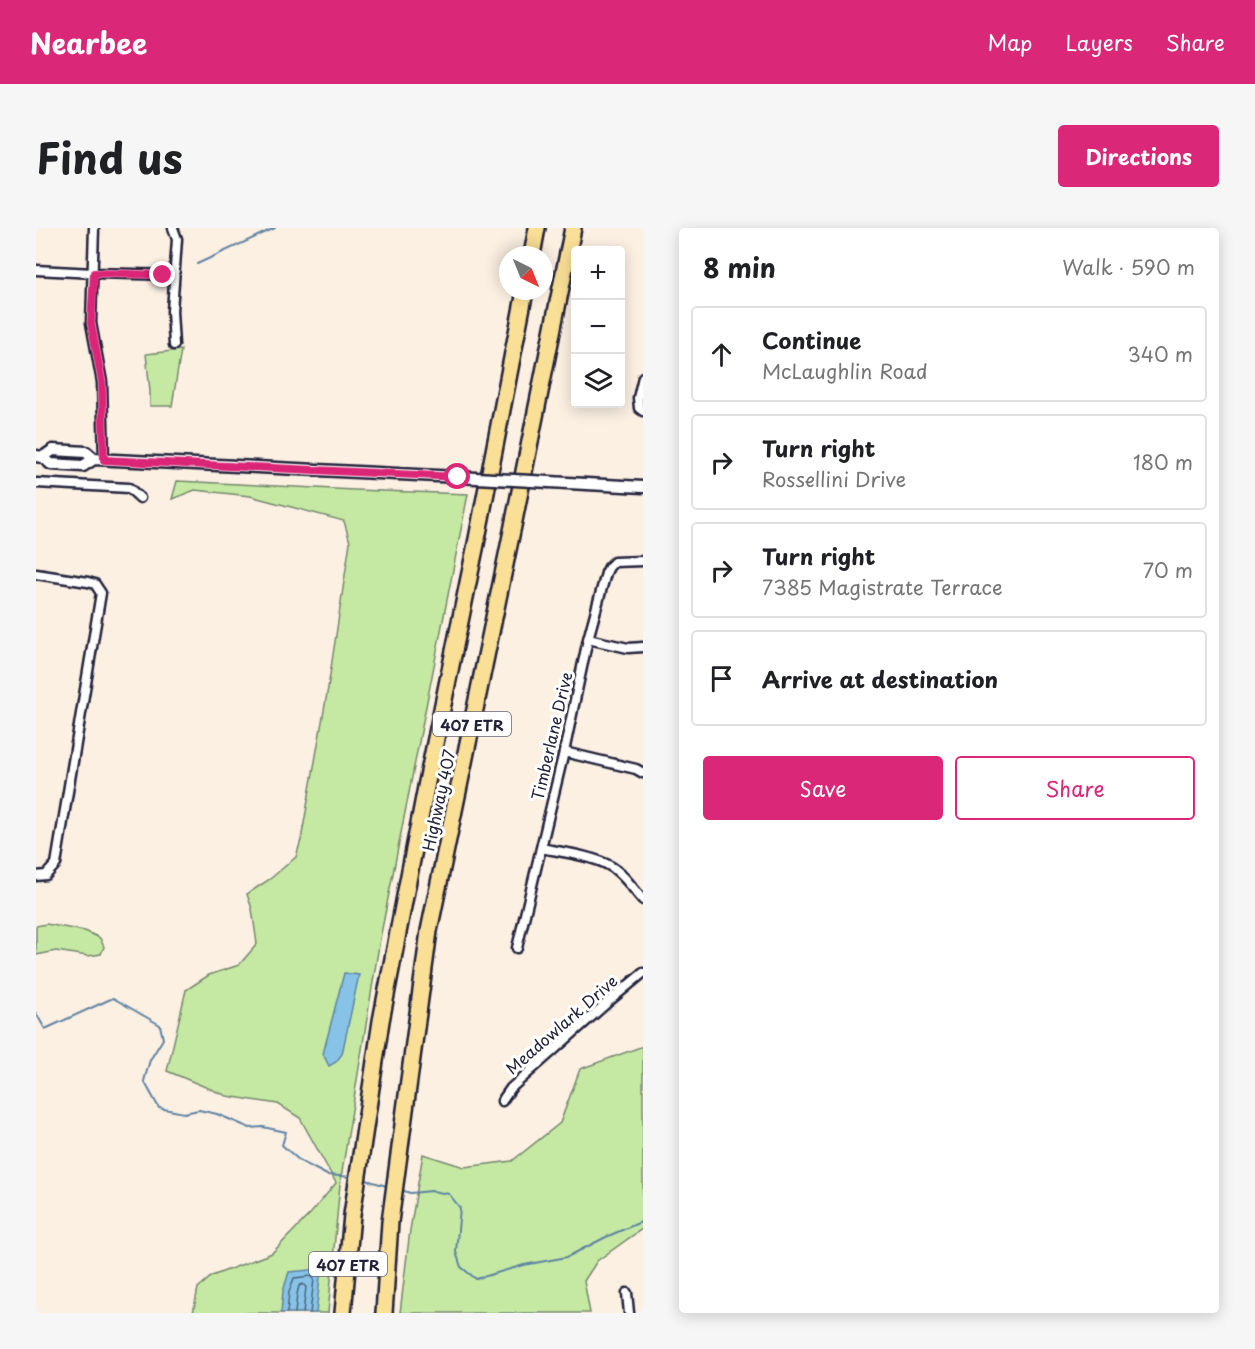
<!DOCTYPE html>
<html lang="en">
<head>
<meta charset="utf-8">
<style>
  :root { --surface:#fff; --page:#f6f6f6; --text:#202124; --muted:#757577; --line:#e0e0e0; --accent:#db2777 }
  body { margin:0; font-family:"Playpen Sans",sans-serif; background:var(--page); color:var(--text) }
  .controls { position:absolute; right:18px; top:18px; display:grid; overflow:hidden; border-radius:6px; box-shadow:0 3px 15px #0003 }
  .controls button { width:54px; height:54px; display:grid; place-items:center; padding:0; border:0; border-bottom:2px solid var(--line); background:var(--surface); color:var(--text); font:30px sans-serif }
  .compass { position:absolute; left:463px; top:18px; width:54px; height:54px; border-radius:50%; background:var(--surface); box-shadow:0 3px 15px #0003; rotate:137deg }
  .stop { position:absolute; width:18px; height:18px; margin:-14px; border:4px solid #db2777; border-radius:50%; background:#fff }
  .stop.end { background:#db2777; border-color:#fff; box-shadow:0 2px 6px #0008 }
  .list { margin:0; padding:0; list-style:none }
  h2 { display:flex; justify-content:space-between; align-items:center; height:78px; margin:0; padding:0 24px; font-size:26px }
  h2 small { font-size:20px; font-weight:400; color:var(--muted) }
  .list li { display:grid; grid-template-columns:39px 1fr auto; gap:18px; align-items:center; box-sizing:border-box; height:96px; margin:0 12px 12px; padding:0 12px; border:2px solid var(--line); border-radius:6px }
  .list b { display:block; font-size:22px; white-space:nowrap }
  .list p { margin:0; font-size:20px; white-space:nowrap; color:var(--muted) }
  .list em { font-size:20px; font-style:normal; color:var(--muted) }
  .actions { display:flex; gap:12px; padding:18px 24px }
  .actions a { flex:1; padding:14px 0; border:2px solid var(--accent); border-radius:6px; text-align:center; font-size:21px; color:var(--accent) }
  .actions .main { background:var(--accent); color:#fff }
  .icon { flex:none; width:33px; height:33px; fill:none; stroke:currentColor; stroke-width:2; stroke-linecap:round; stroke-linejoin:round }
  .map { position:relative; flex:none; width:607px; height:1085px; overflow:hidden; border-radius:6px }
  header { display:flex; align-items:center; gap:36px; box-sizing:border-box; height:84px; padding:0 30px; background:var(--accent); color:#fff }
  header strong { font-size:28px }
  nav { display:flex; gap:33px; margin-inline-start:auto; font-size:21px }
  .intro { display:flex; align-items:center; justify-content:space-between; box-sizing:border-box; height:144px; padding:0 36px }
  h1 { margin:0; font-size:42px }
  .button { padding:15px 27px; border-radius:6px; background:var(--accent); color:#fff; font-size:21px; font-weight:700 }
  main { display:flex; gap:36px; padding:0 36px }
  aside { flex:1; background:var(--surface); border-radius:6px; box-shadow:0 3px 15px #0003 }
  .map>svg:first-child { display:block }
  .green { fill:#c5e9a2; stroke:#74866e; stroke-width:1.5 }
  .water { fill:#87c3e7; stroke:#5f83a2; stroke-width:1.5 }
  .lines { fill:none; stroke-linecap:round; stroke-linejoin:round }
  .shore { stroke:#4a6280; stroke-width:1.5 }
  .stream { stroke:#5f83a2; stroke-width:2 }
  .minor-casing { stroke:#22223b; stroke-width:13 }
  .tertiary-casing { stroke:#22223b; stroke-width:15 }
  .motorway-casing { stroke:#22223b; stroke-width:20 }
  .minor { stroke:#fff; stroke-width:8 }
  .tertiary { stroke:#fff; stroke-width:10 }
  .motorway { stroke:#fadf96; stroke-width:15 }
  .tertiary-bridge-casing { stroke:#22223b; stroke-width:15; stroke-linecap:butt }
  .tertiary-bridge { stroke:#fff; stroke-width:10 }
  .route { stroke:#db2777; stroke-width:8 }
  .labels { text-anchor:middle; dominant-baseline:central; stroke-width:6; stroke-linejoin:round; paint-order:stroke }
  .shield { fill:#fff; stroke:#646476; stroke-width:1.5 }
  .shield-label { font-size:15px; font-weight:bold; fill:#22223b }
  .street-label { font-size:16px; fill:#22223b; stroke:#fff }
</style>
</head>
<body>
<header>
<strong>Nearbee</strong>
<nav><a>Map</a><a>Layers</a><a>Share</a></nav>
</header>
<div class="intro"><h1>Find us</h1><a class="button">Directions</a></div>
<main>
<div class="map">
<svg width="607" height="1085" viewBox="0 0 607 1085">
  <rect width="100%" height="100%" fill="#fcf0e3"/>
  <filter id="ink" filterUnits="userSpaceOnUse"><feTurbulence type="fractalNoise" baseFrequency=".0167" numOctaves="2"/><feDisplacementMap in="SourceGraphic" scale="12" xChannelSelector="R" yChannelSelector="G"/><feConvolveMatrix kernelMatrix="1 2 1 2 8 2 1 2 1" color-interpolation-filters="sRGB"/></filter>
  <g filter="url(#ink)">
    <!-- green -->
    <path class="green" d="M145 122 136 178H114V163L110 126Z
      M141 253 318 262 432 266 344 711 304 956 292 1085H157L162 1060 176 1048 236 1025 275 985 300 955 264 890 242 876 191 868 131 843 150 762 173 747 203 737 221 716 216 681 211 666 234 651 260 629 265 612 292 460 314 314 308 293 214 268 159 262 136 271Z
      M10 696 49 703 64 710 68 719 65 726 52 728 20 723 0 727V698Z
      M607 818V1000L561 1033 548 1053 554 1085H364L374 1002 387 926 428 939 476 933 524 895 544 841Z"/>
    <!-- water -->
    <path class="water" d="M308 745 323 747 306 826 300 834 293 838 287 826Z
      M285 1041 280 1085H245L247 1063 253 1044Z"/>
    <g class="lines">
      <!-- shore -->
      <path class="shore" d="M251 1085 253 1064 258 1050 275 1048 278 1051 274 1085
        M259 1085 261 1066 263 1058 267 1056 270 1059 267 1085"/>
      <!-- stream -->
      <path class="stream" d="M161 36 239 0
        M0 785 9 801 77 770 124 797 127 811 114 832 108 853 123 880 148 885 163 882 181 886 214 900 227 899 250 904 246 917 264 933 291 947 316 949
        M327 951 354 959
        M365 962 374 965 396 963 413 966 424 980 420 1024 425 1039 440 1051 488 1037 531 1029 570 1009 607 993"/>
      <defs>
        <path id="minor" d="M58 0 55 95 66 154 68 232
          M137 0 141 11 136 83 138 117
          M0 42 58 45 138 47
          M607 149 602 170 603 180 607 183
          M0 255 93 260 104 270
          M0 346 52 354 59 356 65 365 20 636 10 647 0 648
          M552 411 592 420 607 419
          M528 524 600 541 607 545
          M505 620C525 624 557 628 574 638 587 645 597 661 607 672
          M481 720 528 524 552 411 570 345 573 339 578 334 607 333
          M466 873 475 860 572 774 607 745
          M591 1065 593 1085"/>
        <path id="tertiary" d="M0 228 7 229 17 222 50 224 58 231
          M7 229 15 236 47 238 58 231 422 249
          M513 254 607 259"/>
        <path id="motorway" d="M496 27 501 0
          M307 1085 316 987 345 793 391 554 440 316 489 63
          M348 1085 354 994 393 703 477 298 537 0"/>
      </defs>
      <!-- minor casing -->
      <use href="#minor" class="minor-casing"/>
      <!-- tertiary casing -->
      <use href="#tertiary" class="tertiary-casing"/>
      <!-- motorway casing -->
      <use href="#motorway" class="motorway-casing"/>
      <!-- minor -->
      <use href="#minor" class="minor"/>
      <!-- tertiary -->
      <use href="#tertiary" class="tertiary"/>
      <!-- motorway -->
      <use href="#motorway" class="motorway"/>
      <defs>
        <path id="tertiary-bridge" d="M422 249 513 254"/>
      </defs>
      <!-- tertiary-bridge casing -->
      <use href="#tertiary-bridge" class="tertiary-bridge-casing"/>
      <!-- tertiary-bridge -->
      <use href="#tertiary-bridge" class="tertiary-bridge"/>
    </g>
  </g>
  <g class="lines" filter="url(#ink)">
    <!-- route -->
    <path class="route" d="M127 47 58 45 55 95 66 154 68 232 422 249"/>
  </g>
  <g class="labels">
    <!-- shield labels -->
    <g class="shield">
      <rect x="397" y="484" width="78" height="24" rx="4.5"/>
      <rect x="273" y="1024" width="78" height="24" rx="4.5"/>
    </g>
    <g class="shield-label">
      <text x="436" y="496">407 ETR</text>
      <text x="312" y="1036">407 ETR</text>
    </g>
    <!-- street labels -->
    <g class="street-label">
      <text transform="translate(515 508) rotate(-77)">Timberlane Drive</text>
      <text transform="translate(402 572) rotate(-78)">Highway 407</text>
      <text transform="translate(525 796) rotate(-41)">Meadowlark Drive</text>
    </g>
  </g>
</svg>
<div class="controls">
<button>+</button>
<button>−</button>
<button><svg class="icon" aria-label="layers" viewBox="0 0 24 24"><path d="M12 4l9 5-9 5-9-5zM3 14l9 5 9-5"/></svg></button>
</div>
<svg class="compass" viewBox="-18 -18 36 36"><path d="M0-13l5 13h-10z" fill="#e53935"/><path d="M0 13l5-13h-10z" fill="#757577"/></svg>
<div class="stop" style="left:422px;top:249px"></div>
<div class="stop end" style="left:127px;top:47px"></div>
</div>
<aside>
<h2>8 min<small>Walk · 590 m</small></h2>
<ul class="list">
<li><svg class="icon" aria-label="ahead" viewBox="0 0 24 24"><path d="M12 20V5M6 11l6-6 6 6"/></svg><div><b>Continue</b><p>McLaughlin Road</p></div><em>340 m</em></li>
<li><svg class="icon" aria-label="right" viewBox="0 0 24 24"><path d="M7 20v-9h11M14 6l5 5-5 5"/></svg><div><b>Turn right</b><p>Rossellini Drive</p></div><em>180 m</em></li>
<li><svg class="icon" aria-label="right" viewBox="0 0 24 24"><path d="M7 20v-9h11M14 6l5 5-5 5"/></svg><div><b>Turn right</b><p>7385 Magistrate Terrace</p></div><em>70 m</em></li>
<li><svg class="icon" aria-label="arrive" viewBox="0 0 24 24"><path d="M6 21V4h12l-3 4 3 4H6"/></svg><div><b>Arrive at destination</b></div></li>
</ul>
<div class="actions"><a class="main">Save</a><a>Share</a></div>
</aside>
</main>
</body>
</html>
